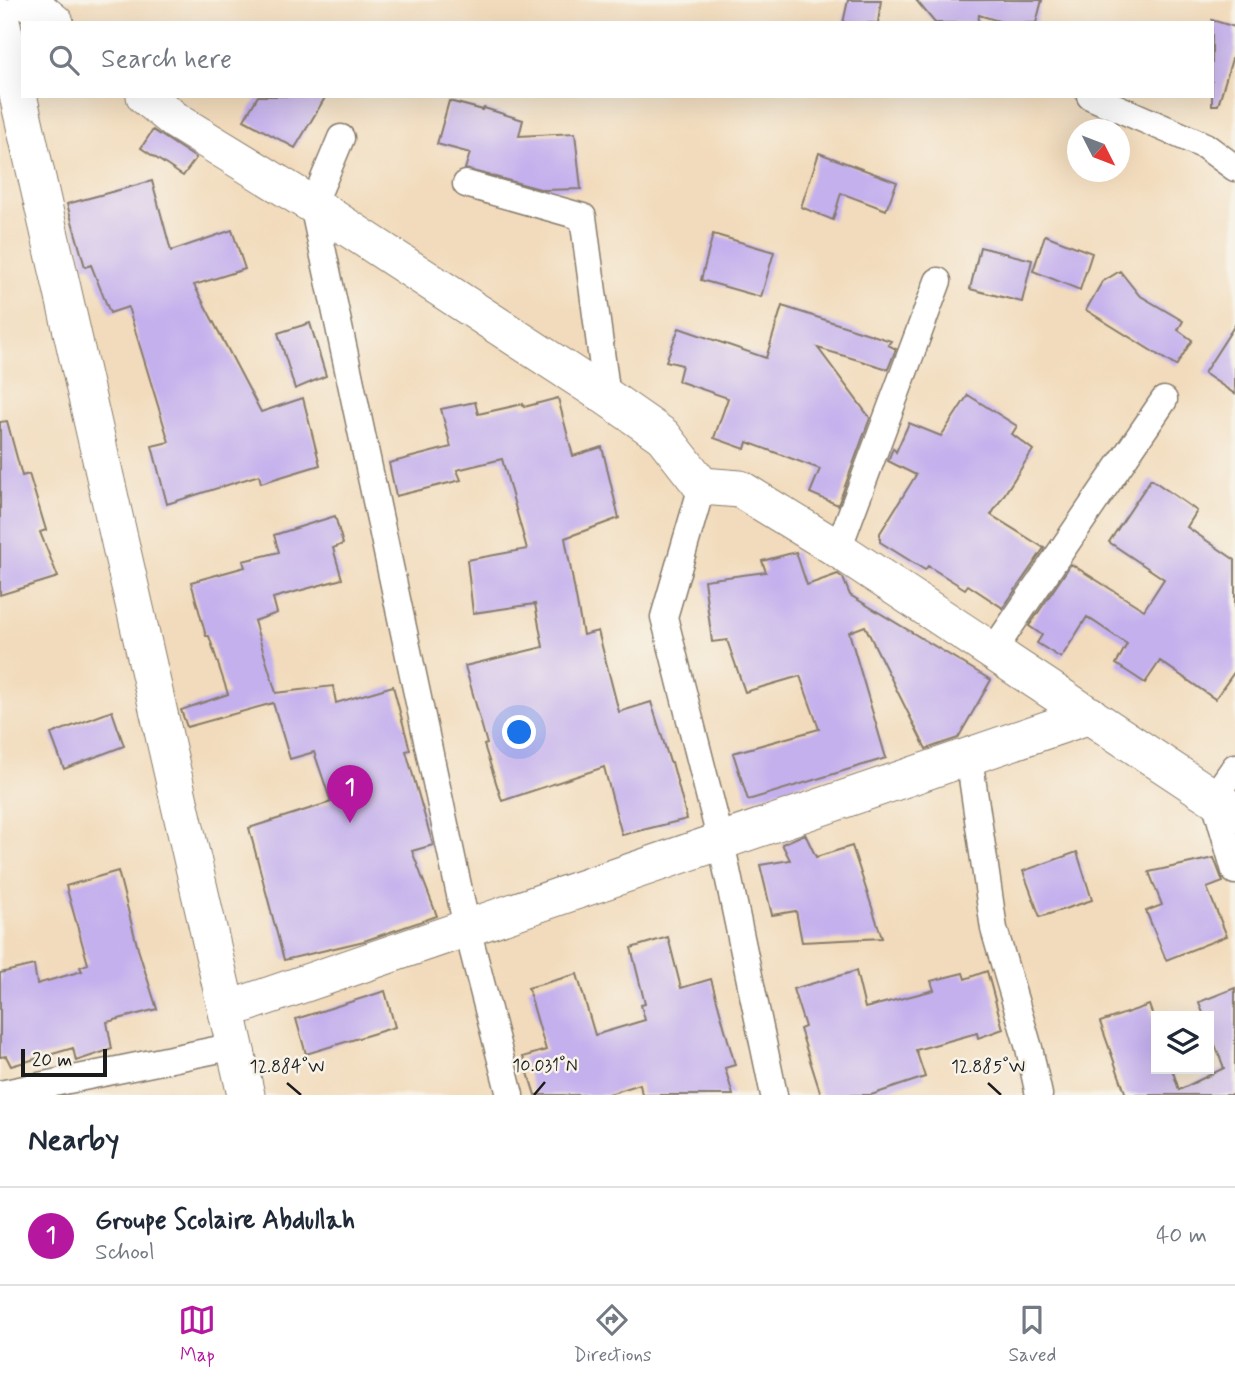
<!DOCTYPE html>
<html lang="en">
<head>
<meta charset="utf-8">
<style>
  :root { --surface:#fff; --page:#f2f2f3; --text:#1f2937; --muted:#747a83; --line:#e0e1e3; --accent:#b5179e }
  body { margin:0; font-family:Mynerve,sans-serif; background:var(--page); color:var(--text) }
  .controls { position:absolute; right:21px; bottom:21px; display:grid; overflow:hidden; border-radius:0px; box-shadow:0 7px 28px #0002 }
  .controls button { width:63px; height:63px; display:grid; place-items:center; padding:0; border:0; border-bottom:2px solid var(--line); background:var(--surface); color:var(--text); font:35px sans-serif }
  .compass { position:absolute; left:1067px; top:119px; width:63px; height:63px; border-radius:50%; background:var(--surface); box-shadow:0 7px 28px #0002; rotate:132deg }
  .scale { position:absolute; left:21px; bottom:18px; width:86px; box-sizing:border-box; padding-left:7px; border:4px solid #1c1c1c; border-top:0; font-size:19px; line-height:24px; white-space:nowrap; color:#1c1c1c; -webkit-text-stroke:5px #f7f3e8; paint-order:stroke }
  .you { position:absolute; left:520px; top:733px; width:24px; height:24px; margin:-18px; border:5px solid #fff; border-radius:50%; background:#1a73e8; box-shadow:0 0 0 10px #1a73e833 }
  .badge { display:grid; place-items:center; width:46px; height:46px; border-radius:50%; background:var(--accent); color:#fff; font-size:23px; font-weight:700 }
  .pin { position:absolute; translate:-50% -58px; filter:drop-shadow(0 2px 4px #0008) }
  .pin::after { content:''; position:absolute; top:37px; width:24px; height:21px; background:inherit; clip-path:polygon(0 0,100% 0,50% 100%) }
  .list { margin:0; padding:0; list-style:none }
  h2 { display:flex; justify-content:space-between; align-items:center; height:91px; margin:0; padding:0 28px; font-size:30px }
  h2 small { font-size:23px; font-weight:400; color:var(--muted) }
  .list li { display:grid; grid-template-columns:46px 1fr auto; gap:21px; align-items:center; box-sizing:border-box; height:98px; padding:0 28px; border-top:2px solid var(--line) }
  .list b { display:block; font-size:26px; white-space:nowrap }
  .list p { margin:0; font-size:23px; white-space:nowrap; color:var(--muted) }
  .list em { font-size:23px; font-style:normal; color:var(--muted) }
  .icon { flex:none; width:38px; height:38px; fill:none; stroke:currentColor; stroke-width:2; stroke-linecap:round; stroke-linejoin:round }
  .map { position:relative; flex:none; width:1235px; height:1095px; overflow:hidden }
  .search { position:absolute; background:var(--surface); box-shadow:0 7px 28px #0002; left:21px; right:21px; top:21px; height:77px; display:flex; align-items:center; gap:18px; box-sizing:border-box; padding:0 24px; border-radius:0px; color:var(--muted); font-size:26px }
  .sheet { height:189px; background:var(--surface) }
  nav { display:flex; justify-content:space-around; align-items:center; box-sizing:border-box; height:98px; border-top:2px solid var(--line); background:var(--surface); font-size:19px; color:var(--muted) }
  nav a { display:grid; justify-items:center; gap:4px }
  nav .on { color:var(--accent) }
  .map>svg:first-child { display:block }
  .building { fill:#c4b0ed }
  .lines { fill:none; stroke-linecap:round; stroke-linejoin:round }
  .street-casing { stroke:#877c6c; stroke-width:29 }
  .secondary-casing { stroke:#877c6c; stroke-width:39 }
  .street { stroke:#fff; stroke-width:26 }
  .secondary { stroke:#fff; stroke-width:37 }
  .ticks { fill:none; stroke:#1c1c1c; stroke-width:2.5 }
  .ticks-label { font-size:18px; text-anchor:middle; fill:#1c1c1c; stroke:#f7f3e8; stroke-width:5; stroke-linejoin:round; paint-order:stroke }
</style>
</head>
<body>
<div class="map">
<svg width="1235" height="1095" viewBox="0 0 1235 1095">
  <rect width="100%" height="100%" fill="#f7f3e8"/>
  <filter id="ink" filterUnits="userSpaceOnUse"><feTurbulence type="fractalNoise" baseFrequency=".0143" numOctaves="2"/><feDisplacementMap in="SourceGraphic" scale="14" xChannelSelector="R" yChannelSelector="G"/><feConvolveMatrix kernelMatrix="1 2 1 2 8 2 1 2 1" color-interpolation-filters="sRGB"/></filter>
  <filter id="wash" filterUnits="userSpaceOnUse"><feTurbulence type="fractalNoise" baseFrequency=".00686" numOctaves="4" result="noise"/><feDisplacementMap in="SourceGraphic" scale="28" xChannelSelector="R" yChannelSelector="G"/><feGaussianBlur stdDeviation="1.57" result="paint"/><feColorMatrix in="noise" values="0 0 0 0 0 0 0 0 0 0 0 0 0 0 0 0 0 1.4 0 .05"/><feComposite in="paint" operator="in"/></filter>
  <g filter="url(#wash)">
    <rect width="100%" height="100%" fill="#f2dbbc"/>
    <g id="blocks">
      <!-- building -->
      <path class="building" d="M848 0H881L878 23H843Z
        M916 0H1042L1036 23H1005L979 15 978 23H935Z
        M1212 20 1235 27V49L1218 105H1212Z
        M258 96H326L295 148 244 120Z
        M449 101 483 110 484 108 523 120 519 136 575 133 581 189 544 190 465 169 470 153 437 144Z
        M153 130 196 158 183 176 141 148Z
        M819 153 897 182 886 210 841 193 833 220 801 207Z
        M152 181 171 251 232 230 245 269 194 285 261 412 303 398 320 465 261 483 259 475 167 504 152 446 169 442 128 307 110 313 91 265 85 267 67 204Z
        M713 234 774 252 761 297 701 280Z
        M1045 235 1092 253 1080 290 1033 271Z
        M980 247 1032 260 1022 302 970 289Z
        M1120 271 1139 295 1183 321 1178 330 1192 340 1176 366 1086 310 1102 282Z
        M782 306 891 341 888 345 896 349 888 369 818 348 870 418 838 505 810 493 820 469 747 442 745 449 714 438 728 398 678 381 682 365 666 361 679 328 766 358Z
        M310 323 326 376 295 389 278 333Z
        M1235 325V394L1204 373Z
        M968 395 1017 426 1012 434 1033 450 991 515 1044 548 1003 608 968 585 965 589 928 566 925 570 880 542V533L916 475 888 461 893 448 896 452 909 423 941 436Z
        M558 398 573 456 602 447 619 518 565 538 583 635 598 631 619 712 651 702 670 762H672L687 819 622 835 604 767 502 801 484 745 487 744 465 666 543 647 535 604 473 613 467 560 527 549 502 459 457 470 461 480 396 496 389 463 451 447 441 409 475 402 478 414 523 404 524 407Z
        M7 421 22 476 29 474 46 530 40 532 58 577 0 595V422Z
        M1151 479 1197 511 1187 527 1235 560V671L1215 699 1160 661 1145 683 1116 664 1127 644 1087 617 1061 658 1037 643 1042 635 1029 626 1071 564 1144 610 1164 579 1109 542Z
        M335 516 343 544 333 548 342 579 273 598 277 613 254 621 276 693 333 686 336 703 393 686 410 750 406 751 433 845 412 851 437 916 364 941 284 960 249 828 331 802 314 752 290 759 273 703 187 727 181 710 228 694 209 636H206L191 582 245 567 243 561 279 552 274 535Z
        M796 552 807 585 838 574 843 578 850 595 991 680 958 738 926 749 865 626 849 632 886 758 748 800 733 753 819 729 800 676 745 692 727 640 712 642 704 580 766 572 762 561Z
        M112 711 124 746 64 769 51 734Z
        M805 834 816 857 852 846 882 938 802 942 796 911 772 915 760 865 790 860 782 844Z
        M1077 852 1092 900 1040 917 1023 871Z
        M1214 858 1223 882 1207 888 1227 936 1166 960 1146 911 1162 905 1149 872Z
        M118 871 138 949 157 1009 107 1022 112 1049 76 1061 73 1048 11 1066 6 1056 0 1057V973L34 965 37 984 82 971 80 967 88 964 66 886Z
        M668 937 681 988 711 979 735 1065 725 1068 733 1095H642L640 1084 606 1095H535L523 1057 546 1050 528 988 577 974 595 1035 645 1020 641 1005 645 1004 631 948Z
        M856 971 865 1008 934 990 931 981 963 973 965 979 987 971 1003 1029 978 1038 977 1033 916 1050 925 1077 871 1095H821L800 1029 805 1027 793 989Z
        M1235 988V1095H1126L1100 1022 1149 1005 1156 1025V1069H1172L1179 1090 1224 1068 1209 1029V1016H1204L1199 1002Z
        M385 991 395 1027 306 1054 296 1019Z"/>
    </g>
  </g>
  <g filter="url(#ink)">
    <use href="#blocks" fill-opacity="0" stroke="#877c6c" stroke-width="2"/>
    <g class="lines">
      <defs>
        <path id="street" d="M1090 96 1205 146 1235 168
          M341 138 313 205 467 928 510 1095
          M466 184 583 217 607 397
          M702 486 664 617 721 842 774 1095
          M838 549 938 281
          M993 651 1164 400
          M969 757 994 929 1029 1048 1039 1095
          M1235 767 1214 797 1235 871
          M0 1094 235 1046"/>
        <path id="secondary" d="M27 0 55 23
          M0 16 246 1095
          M145 96 176 121 313 205 607 397 663 436 702 486 740 489 838 549 1235 812
          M227 1010 1090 715"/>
      </defs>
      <!-- street casing -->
      <use href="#street" class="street-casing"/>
      <!-- secondary casing -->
      <use href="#secondary" class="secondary-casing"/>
      <!-- street -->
      <use href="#street" class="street"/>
      <!-- secondary -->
      <use href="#secondary" class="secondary"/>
    </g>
  </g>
  <!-- ticks -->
  <path class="ticks" d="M287 1083 301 1095M988 1083 1001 1095M534 1095 545 1082"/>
  <g class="ticks-label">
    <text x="545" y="1071">10.031°N</text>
    <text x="287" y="1072">12.884°W</text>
    <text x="988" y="1072">12.885°W</text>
  </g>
</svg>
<div class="controls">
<button><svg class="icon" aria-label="layers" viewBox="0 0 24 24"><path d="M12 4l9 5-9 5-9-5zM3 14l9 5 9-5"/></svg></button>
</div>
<svg class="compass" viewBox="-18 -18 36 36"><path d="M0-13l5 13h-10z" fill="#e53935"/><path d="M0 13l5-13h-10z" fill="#747a83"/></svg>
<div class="scale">20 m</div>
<div class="you"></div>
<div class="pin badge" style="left:350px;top:823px">1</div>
<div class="search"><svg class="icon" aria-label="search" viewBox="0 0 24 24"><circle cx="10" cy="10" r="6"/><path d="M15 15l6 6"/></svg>Search here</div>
</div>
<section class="sheet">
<h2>Nearby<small></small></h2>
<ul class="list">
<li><span class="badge">1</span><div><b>Groupe Scolaire Abdullah</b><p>School</p></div><em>40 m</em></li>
</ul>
</section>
<nav>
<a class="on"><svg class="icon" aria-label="map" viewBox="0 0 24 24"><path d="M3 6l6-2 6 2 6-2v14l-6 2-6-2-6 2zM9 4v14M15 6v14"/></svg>Map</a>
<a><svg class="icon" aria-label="directions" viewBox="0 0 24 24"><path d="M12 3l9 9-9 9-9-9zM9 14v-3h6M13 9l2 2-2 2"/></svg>Directions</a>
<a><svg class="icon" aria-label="saved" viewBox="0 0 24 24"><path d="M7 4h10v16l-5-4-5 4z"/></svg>Saved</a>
</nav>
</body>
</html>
